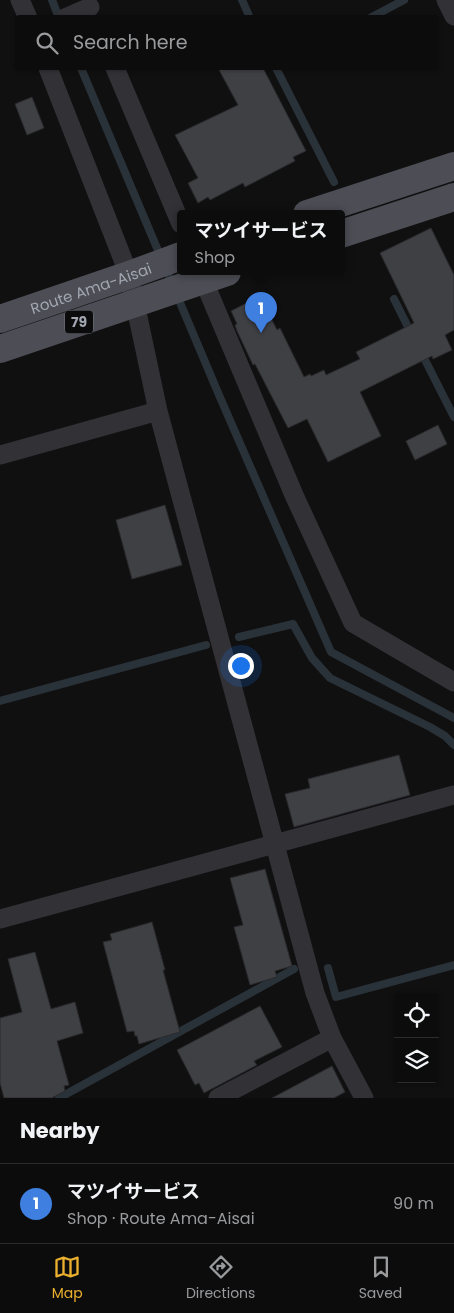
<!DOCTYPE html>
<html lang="en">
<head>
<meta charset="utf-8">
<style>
  :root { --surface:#0c0c0d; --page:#1a1a1b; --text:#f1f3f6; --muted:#9a9b9d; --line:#2c2c2e; --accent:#ebb02e }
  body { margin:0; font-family:Poppins,"Noto Sans JP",sans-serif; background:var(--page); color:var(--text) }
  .controls { position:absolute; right:15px; bottom:15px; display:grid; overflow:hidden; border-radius:5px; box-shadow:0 1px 4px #0004 }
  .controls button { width:45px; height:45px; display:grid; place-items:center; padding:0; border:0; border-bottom:1px solid var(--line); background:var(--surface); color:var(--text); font:25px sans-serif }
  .you { position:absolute; left:240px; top:665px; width:18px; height:18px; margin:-12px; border:4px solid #fff; border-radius:50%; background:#1a73e8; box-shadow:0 0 0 8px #1a73e833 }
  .badge { display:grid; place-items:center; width:32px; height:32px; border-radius:50%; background:var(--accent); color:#fff; font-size:16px; font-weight:700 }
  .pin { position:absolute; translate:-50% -41px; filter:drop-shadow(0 1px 2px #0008) }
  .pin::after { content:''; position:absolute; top:26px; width:18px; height:15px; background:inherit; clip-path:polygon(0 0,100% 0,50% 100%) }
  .popup { position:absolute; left:177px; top:210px; width:168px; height:65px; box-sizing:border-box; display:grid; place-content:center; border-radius:5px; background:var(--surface); filter:drop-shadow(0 1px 4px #0005); font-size:16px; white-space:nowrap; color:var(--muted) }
  .popup b { font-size:19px; color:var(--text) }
  .popup::after { content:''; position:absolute; left:50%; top:100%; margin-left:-10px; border:10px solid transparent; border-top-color:var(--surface) }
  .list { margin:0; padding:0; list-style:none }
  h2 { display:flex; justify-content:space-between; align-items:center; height:65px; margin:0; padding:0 20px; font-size:21px }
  h2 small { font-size:16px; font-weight:400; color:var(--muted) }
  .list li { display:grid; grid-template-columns:32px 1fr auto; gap:15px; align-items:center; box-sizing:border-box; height:80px; padding:0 20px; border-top:1px solid var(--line) }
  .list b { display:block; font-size:19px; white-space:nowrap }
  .list p { margin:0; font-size:16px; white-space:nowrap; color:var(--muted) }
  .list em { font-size:16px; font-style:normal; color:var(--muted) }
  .icon { flex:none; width:28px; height:28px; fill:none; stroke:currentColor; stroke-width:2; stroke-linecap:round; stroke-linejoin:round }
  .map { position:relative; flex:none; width:454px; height:1098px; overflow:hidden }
  .search { position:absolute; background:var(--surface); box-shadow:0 1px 4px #0004; left:15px; right:15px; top:15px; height:55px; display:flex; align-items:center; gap:12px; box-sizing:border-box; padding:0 18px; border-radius:5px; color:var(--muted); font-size:19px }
  .sheet { height:145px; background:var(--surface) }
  nav { display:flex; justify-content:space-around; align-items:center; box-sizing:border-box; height:70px; border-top:1px solid var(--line); background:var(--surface); font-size:14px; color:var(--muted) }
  nav a { display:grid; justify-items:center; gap:2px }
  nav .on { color:var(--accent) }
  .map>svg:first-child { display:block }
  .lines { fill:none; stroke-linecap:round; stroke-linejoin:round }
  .stream { stroke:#2a3239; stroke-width:8 }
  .building { fill:#3f4044; stroke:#2a2a2d }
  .street { stroke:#313136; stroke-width:19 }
  .primary { stroke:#4d4e55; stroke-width:28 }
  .labels { text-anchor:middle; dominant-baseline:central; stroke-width:5; stroke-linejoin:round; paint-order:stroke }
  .shield { fill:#0b0b0c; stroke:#747880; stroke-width:1 }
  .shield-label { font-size:14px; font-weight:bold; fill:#a1a6b1 }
  .street-label { font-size:15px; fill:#a1a6b1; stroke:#0b0b0c }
</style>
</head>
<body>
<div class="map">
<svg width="454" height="1098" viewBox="0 0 454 1098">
  <rect width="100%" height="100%" fill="#101011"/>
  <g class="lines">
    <!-- stream -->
    <path class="stream" d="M52 0 59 18
      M242 0 250 18
      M370 18 404 0
      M81 68 219 395 331 652 454 718
      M276 68 334 182
      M394 299 412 335
      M421 352 454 417
      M239 637 293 624 312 658 330 678 430 727 445 736 454 745
      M0 701 206 645
      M328 968 336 997 454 965
      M59 1098 294 969"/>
  </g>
  <!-- building -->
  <path class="building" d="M218 68H263L306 151 293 157 295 161 245 187 243 183 210 200 208 197 198 203 188 183 198 178 175 135 238 105Z
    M32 97 44 128 27 135 15 104Z
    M431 228 454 275V330L445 335 452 350 433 359 432 356 360 392 381 436 328 462 307 419 288 428 255 364 253 365 237 331 235 325 237 324 231 311 260 296 277 330 280 328 304 377 310 374 311 376 324 370 326 375 360 359 356 352 414 323 380 253Z
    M438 425 447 444 415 460 406 441Z
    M165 505 182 565 132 579 116 520Z
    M399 755 410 795 294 827 285 794 310 788 308 779Z
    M265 869 292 966 275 971 277 977 250 985 234 927 243 925 230 878Z
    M152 922 165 970H163L180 1032 139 1044 137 1036H135L134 1031 127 1032 103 942 112 940 110 934Z
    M35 952 51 1009 75 1002 83 1033 57 1041 69 1085 64 1086 65 1091 52 1098H4L0 1083V1018L22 1012 8 959Z
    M260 1006 282 1047 254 1061 257 1065 204 1093 199 1083 195 1085 177 1050Z
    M332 1066 345 1092 334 1098H272Z"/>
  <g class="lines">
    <!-- street -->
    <path class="street" d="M20 0 28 18
      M446 0 454 16
      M65 18 90 7
      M48 68 129 275 158 411 315 993 332 1038 364 1098
      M115 68 181 224
      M200 272 294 495 353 623 454 682
      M0 455 158 411
      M0 919 454 795
      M218 1098 332 1038"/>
    <!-- primary -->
    <g class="primary">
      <path d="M307 214 454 166"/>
      <path d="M341 234 454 197"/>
      <path id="s1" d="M0 319 129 275 181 256"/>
      <path d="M0 349 227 272"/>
    </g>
  </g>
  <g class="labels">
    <!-- shield labels -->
    <rect class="shield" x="65" y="310.5" width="28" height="23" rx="4"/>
    <g class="shield-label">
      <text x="79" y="322">79</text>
    </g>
    <!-- street labels -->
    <g class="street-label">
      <text stroke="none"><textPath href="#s1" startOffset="96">Route Ama-Aisai</textPath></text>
    </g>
  </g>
</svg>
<div class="controls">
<button><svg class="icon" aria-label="locate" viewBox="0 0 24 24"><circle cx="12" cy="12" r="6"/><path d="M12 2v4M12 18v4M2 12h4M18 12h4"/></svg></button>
<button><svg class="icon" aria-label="layers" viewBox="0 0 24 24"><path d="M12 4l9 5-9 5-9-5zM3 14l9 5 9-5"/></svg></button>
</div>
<div class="you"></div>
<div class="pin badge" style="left:261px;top:333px;background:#3f7fe0">1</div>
<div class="popup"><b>マツイサービス</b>Shop</div>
<div class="search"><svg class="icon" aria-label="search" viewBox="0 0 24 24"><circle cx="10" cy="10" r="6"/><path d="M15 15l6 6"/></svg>Search here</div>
</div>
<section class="sheet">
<h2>Nearby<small></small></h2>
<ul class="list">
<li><span class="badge" style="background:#3f7fe0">1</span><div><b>マツイサービス</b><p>Shop · Route Ama-Aisai</p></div><em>90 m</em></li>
</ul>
</section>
<nav>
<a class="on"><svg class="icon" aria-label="map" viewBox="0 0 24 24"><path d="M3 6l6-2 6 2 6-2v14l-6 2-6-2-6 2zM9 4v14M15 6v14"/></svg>Map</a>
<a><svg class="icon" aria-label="directions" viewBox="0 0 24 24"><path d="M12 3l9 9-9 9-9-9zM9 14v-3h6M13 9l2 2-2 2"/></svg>Directions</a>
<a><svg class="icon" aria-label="saved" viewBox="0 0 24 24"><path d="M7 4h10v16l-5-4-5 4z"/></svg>Saved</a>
</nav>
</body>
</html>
